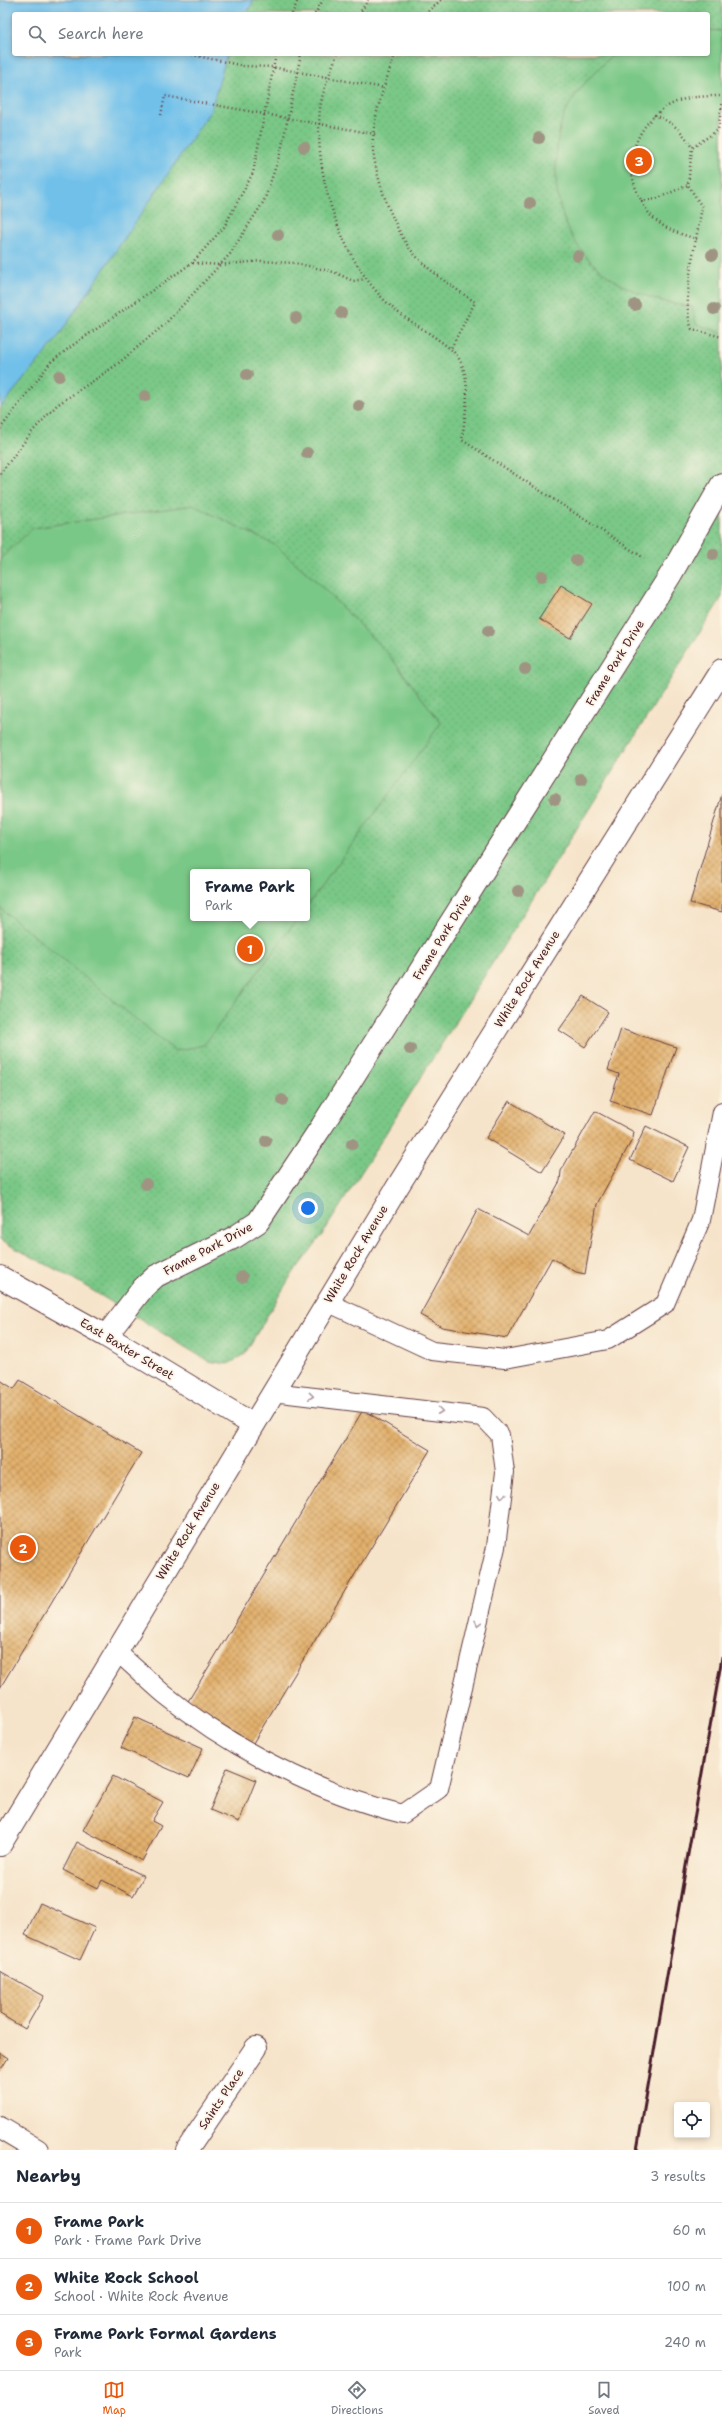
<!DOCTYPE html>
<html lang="en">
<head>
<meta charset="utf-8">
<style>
  :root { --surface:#fff; --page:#f6f6f7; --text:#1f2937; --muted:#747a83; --line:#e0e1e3; --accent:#ea580c }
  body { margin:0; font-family:"Shantell Sans",sans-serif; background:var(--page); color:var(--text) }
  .controls { position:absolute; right:12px; bottom:12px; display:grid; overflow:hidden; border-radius:4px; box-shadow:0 2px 6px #0003 }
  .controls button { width:36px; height:36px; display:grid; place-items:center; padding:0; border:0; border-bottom:1px solid var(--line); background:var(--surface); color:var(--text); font:20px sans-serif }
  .you { position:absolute; left:308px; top:1208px; width:14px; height:14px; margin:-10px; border:3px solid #fff; border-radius:50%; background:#1a73e8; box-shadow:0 0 0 6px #1a73e833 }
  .badge { display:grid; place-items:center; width:26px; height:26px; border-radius:50%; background:var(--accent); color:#fff; font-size:13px; font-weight:700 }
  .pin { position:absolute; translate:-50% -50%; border:2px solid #fff; box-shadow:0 1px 4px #0006 }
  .popup { position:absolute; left:190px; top:869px; width:120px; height:52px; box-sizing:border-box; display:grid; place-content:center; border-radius:4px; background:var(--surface); filter:drop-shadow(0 1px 3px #0005); font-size:13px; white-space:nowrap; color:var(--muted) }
  .popup b { font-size:15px; color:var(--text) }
  .popup::after { content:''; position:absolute; left:50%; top:100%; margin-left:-8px; border:8px solid transparent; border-top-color:var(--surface) }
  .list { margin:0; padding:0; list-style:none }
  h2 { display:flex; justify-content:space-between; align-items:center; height:52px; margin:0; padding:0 16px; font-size:17px }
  h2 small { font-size:13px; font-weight:400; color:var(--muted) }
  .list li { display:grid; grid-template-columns:26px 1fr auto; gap:12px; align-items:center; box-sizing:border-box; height:56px; padding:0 16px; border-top:1px solid var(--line) }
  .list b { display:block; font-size:15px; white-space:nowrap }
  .list p { margin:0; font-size:13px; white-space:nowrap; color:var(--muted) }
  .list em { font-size:13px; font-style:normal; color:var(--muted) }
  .icon { flex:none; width:22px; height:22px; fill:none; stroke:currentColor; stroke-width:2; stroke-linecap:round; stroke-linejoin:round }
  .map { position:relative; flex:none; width:722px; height:2150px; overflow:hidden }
  .search { position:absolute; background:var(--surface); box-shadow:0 2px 6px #0003; left:12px; right:12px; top:12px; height:44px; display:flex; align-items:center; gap:10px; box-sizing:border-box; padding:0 14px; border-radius:4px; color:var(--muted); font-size:15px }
  .sheet { height:220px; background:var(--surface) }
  nav { display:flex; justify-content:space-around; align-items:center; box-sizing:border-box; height:56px; border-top:1px solid var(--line); background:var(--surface); font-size:11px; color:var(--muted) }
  nav a { display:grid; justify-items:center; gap:2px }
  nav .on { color:var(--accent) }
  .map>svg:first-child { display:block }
  .grass { fill:url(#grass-dots); stroke:#627459; fill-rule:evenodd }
  .garden { fill:#7ac887; stroke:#627459 }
  .water { fill:#6fc0ea; stroke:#5c708a }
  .building { fill:url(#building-cross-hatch) }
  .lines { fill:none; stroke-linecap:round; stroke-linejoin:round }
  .lane-casing { stroke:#643d43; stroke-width:20 }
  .street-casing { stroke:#643d43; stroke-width:24 }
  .secondary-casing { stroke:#643d43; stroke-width:24 }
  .path { stroke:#643d43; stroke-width:2.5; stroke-dasharray:1 3; stroke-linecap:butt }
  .lane { stroke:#fff; stroke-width:18 }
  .street { stroke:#fff; stroke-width:22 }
  .secondary { stroke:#fff; stroke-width:22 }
  .rail { stroke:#4a1f2b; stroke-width:3 }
  .tree { fill:#9f9482 }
  .oneway { stroke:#ae9aa0 }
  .labels { text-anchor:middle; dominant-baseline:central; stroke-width:3.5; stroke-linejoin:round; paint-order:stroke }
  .street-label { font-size:12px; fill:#4a1f2b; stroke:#fcf5e5 }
</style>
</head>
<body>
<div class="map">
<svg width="722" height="2150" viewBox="0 0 722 2150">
  <defs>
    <pattern id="grass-dots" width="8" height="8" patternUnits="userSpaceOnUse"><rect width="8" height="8" fill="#7ac887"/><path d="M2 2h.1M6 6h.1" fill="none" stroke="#6bab75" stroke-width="1.8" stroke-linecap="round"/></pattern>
    <pattern id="building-cross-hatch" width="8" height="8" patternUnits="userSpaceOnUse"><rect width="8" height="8" fill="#e2b16d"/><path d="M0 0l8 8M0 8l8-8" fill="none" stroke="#b98f5a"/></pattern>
  </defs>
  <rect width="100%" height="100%" fill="#fcf5e5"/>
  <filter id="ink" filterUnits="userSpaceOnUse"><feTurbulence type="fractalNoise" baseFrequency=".025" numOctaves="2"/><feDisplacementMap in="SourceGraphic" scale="8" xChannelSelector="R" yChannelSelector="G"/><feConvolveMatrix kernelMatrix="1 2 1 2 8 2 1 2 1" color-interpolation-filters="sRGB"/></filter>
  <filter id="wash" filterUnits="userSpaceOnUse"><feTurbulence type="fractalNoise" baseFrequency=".012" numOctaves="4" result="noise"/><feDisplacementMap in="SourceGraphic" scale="16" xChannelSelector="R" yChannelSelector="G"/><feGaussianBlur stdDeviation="0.9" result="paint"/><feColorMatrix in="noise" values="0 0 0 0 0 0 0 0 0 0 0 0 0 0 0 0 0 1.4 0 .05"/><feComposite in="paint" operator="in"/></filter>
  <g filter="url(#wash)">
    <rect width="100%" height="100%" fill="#f6e4ca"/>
    <!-- grass -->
    <path class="grass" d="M0 0H722V597L322 1235 289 1279 244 1355 228 1364 208 1361 72 1278 0 1240ZM14 14H708V54H14ZM193 872H307V918H193Z"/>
    <!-- garden -->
    <path class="garden" d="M708 30 722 31V333L696 324 692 307C612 296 552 249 556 162 557 145 558 125 567 109 577 89 595 72 611 56L708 54Z
      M193 505 275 545 316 581 389 655 441 723 307 906V872H193V918H298L204 1045 175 1051 0 908V559L33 528Z"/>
    <!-- water -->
    <path class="water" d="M0 0H254L246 14H14V54H227L211 110 56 340 0 408Z"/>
    <g id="blocks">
      <!-- building -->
      <path class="building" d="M561 585 592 604 570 638 539 619Z
        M722 794V912L690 903Z
        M583 996 608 1012 585 1047 559 1030Z
        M621 1029 676 1047 653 1115 610 1101 619 1074 608 1070Z
        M509 1101 565 1135 542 1172 486 1138Z
        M595 1111 634 1132 633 1138 597 1204 585 1274 576 1272 552 1258 507 1338 442 1327 420 1315 478 1209 529 1236 560 1181 561 1171Z
        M646 1126 689 1147 673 1181 630 1160Z
        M0 1380 14 1389 20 1380 141 1453 0 1688Z
        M363 1410 430 1450 253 1743 187 1703Z
        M135 1717 203 1748 189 1778 121 1748Z
        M227 1768 256 1780 239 1822 210 1810Z
        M113 1776 163 1802 152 1821 161 1826 142 1861 83 1830Z
        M77 1842 144 1876 133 1896 102 1880 98 1888 63 1870Z
        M40 1903 95 1928 80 1960 25 1935Z
        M0 1971 44 1996 25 2029 0 2014Z
        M0 2053 8 2058 0 2071Z"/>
    </g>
  </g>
  <g filter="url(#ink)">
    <use href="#blocks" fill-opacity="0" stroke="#643d43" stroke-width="1"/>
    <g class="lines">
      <defs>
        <path id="lane" d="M327 1302 432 1351 505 1359 608 1340 665 1304 701 1220 722 1112
          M116 1651C132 1665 148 1680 164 1694 230 1748 320 1794 403 1814L439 1789 496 1547 505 1472 500 1435 483 1417 272 1392"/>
        <path id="street" d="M0 1277 106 1336 252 1424
          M106 1336 143 1288 156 1276 235 1237 258 1222 322 1126 671 574 722 484
          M0 2128 37 2150
          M187 2150 256 2048"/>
        <path id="secondary" d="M0 1845 401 1181 722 670"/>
      </defs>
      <!-- lane casing -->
      <use href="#lane" class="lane-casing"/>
      <!-- street casing -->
      <use href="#street" class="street-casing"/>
      <!-- secondary casing -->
      <use href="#secondary" class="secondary-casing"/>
      <!-- path -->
      <path class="path" d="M292 14 298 0
        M315 14 323 0
        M359 14 368 0
        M425 14 441 0
        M188 54 244 66 272 67 384 88
        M337 54C331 71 322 91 320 109 313 177 342 265 395 310 408 321 451 345 458 357 473 382 465 412 462 440L644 558
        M395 54C386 81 371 120 373 149 376 179 391 220 408 246 423 268 453 287 475 302L450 350
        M722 104 718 130 692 148 688 185 702 207C697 238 680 302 692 329L722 337
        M161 115 165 96 375 134
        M654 115C672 122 683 131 692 148
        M641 201 656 199 688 185
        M697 239C684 235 669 231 658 222 647 214 641 201 636 189 623 155 641 118 674 103 688 96 707 96 722 96
        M193 263 219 265 261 261 295 263 334 272 353 281 365 279
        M0 429 51 362 73 345 192 263 224 227 253 173 276 54
        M0 474 31 433 57 405 115 366 164 325 230 254 264 201 281 151 301 54"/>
      <!-- lane -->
      <use href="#lane" class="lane"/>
      <!-- street -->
      <use href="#street" class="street"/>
      <!-- secondary -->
      <use href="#secondary" class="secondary"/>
      <!-- rail -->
      <path class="rail" d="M637 2150 722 1657"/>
    </g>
    <!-- trees -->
    <g class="tree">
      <circle cx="539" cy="138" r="6"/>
      <circle cx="304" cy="147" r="6"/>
      <circle cx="530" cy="203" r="6"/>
      <circle cx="278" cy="235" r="6"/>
      <circle cx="712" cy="255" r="6"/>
      <circle cx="578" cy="256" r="6"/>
      <circle cx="635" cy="305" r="6"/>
      <circle cx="714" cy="309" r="6"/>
      <circle cx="341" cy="313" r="6"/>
      <circle cx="296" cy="318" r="6"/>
      <circle cx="247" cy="375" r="6"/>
      <circle cx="59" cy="376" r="6"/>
      <circle cx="145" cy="396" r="6"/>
      <circle cx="359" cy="406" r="6"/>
      <circle cx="307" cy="453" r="6"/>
      <circle cx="713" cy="554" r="6"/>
      <circle cx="576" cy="560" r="6"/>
      <circle cx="542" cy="576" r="6"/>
      <circle cx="488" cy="631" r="6"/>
      <circle cx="525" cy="669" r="6"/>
      <circle cx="581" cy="779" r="6"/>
      <circle cx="555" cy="799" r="6"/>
      <circle cx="518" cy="891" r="6"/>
      <circle cx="410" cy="1049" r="6"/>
      <circle cx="282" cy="1100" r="6"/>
      <circle cx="266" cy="1141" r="6"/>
      <circle cx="352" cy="1144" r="6"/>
      <circle cx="146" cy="1184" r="6"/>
      <circle cx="310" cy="1210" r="6"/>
      <circle cx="242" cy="1277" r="6"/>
    </g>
    <!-- one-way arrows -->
    <defs><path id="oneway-chevron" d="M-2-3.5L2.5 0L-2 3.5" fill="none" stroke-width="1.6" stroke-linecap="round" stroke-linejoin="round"/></defs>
    <g class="oneway">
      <use href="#oneway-chevron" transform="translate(311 1396) rotate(6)"/>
      <use href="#oneway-chevron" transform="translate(440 1411) rotate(7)"/>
      <use href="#oneway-chevron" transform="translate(502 1496) rotate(97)"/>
      <use href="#oneway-chevron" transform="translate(478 1623) rotate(103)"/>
    </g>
  </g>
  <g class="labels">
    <!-- street labels -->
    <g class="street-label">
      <text transform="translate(615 663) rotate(-58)">Frame Park Drive</text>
      <text transform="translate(442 937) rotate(-58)">Frame Park Drive</text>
      <text transform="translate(527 979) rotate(-58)">White Rock Avenue</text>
      <text transform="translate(208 1249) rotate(-28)">Frame Park Drive</text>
      <text transform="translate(356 1254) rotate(-59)">White Rock Avenue</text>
      <text transform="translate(127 1349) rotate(31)">East Baxter Street</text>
      <text transform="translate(188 1531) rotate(-59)">White Rock Avenue</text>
      <text transform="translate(221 2099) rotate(-56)">Saints Place</text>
    </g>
  </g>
</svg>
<div class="controls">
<button><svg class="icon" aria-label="locate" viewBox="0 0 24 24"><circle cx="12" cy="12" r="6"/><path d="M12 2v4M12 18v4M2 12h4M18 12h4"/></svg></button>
</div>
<div class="you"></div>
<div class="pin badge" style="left:250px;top:949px">1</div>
<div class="popup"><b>Frame Park</b>Park</div>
<div class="pin badge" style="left:23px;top:1548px">2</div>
<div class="pin badge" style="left:639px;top:161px">3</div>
<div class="search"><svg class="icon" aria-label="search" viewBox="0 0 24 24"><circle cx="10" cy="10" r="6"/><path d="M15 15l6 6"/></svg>Search here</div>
</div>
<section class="sheet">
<h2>Nearby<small>3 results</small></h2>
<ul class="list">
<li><span class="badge">1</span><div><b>Frame Park</b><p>Park · Frame Park Drive</p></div><em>60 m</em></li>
<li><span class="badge">2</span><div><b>White Rock School</b><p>School · White Rock Avenue</p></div><em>100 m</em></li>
<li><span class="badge">3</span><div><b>Frame Park Formal Gardens</b><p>Park</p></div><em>240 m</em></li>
</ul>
</section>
<nav>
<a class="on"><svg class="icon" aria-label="map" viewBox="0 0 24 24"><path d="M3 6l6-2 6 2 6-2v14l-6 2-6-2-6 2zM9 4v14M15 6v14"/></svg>Map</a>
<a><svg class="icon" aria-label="directions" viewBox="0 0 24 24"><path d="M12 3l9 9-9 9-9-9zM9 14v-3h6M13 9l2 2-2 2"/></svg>Directions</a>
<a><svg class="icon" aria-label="saved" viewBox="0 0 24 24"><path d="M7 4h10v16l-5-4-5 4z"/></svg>Saved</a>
</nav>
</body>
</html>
